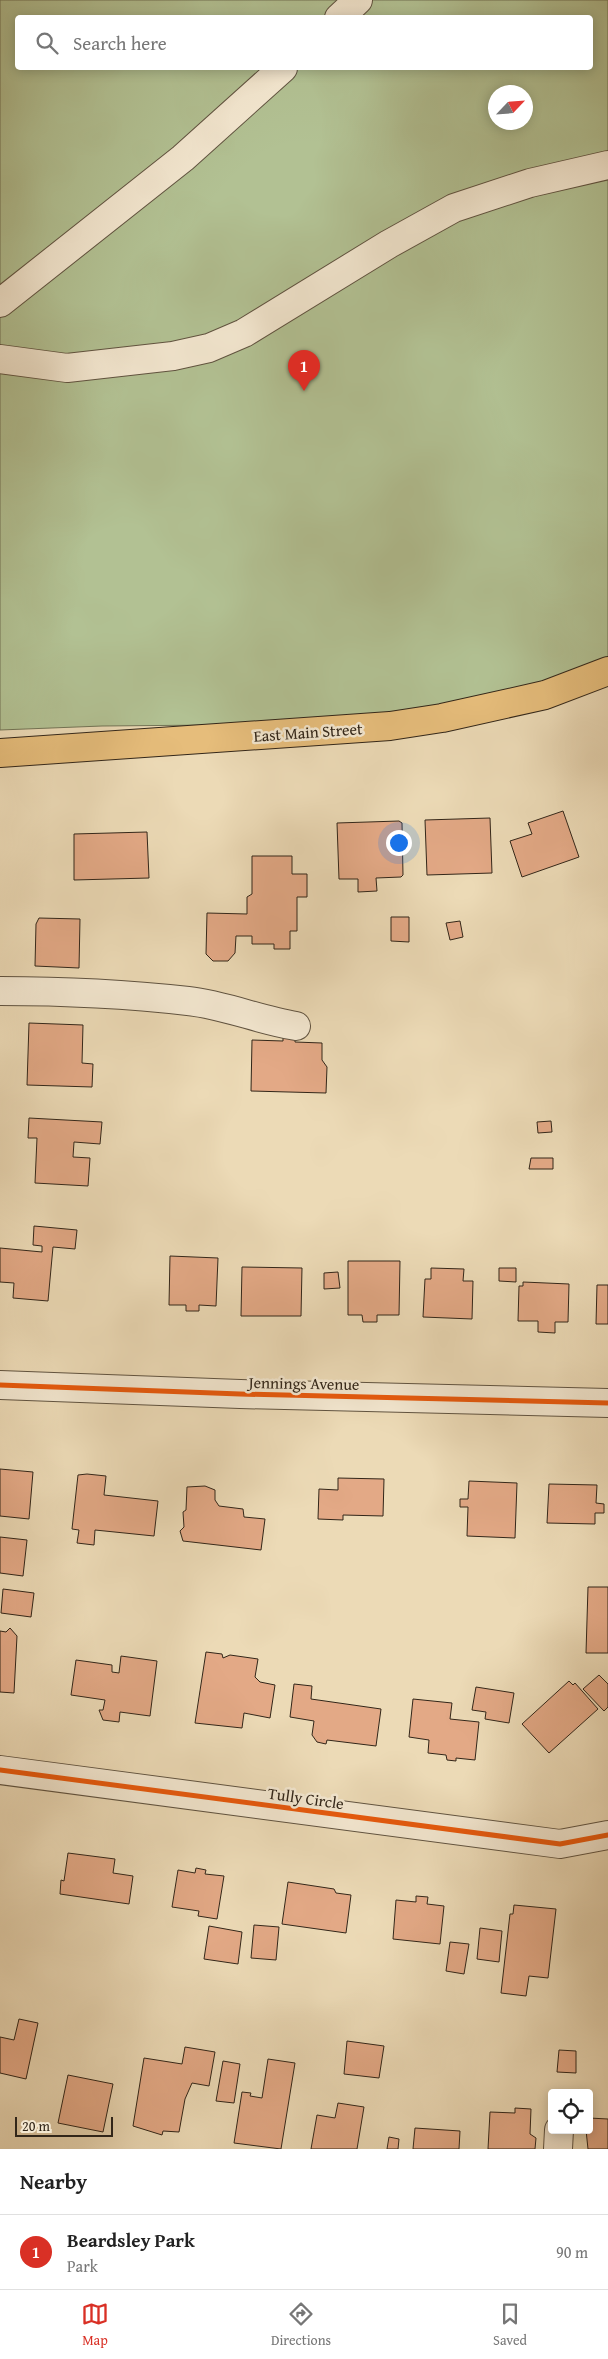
<!DOCTYPE html>
<html lang="en">
<head>
<meta charset="utf-8">
<style>
  :root { --surface:#fff; --page:#f2f2f2; --text:#222; --muted:#767676; --line:#e0e0e0; --accent:#d93025 }
  body { margin:0; font-family:"Gentium Book Plus",serif; background:var(--page); color:var(--text) }
  .controls { position:absolute; right:15px; bottom:15px; display:grid; overflow:hidden; border-radius:5px; box-shadow:0 2px 12px #0003 }
  .controls button { width:45px; height:45px; display:grid; place-items:center; padding:0; border:0; border-bottom:1px solid var(--line); background:var(--surface); color:var(--text); font:25px sans-serif }
  .compass { position:absolute; left:488px; top:85px; width:45px; height:45px; border-radius:50%; background:var(--surface); box-shadow:0 2px 12px #0003; rotate:64deg }
  .scale { position:absolute; left:15px; bottom:12px; width:98px; box-sizing:border-box; padding-left:5px; border:2px solid #322619; border-top:0; font-size:14px; line-height:18px; white-space:nowrap; color:#322619; -webkit-text-stroke:4px #f3e7d0; paint-order:stroke }
  .you { position:absolute; left:398px; top:842px; width:18px; height:18px; margin:-12px; border:4px solid #fff; border-radius:50%; background:#1a73e8; box-shadow:0 0 0 8px #1a73e833 }
  .badge { display:grid; place-items:center; width:32px; height:32px; border-radius:50%; background:var(--accent); color:#fff; font-size:16px; font-weight:700 }
  .pin { position:absolute; translate:-50% -41px; filter:drop-shadow(0 1px 2px #0008) }
  .pin::after { content:''; position:absolute; top:26px; width:18px; height:15px; background:inherit; clip-path:polygon(0 0,100% 0,50% 100%) }
  .list { margin:0; padding:0; list-style:none }
  h2 { display:flex; justify-content:space-between; align-items:center; height:65px; margin:0; padding:0 20px; font-size:21px }
  h2 small { font-size:16px; font-weight:400; color:var(--muted) }
  .list li { display:grid; grid-template-columns:32px 1fr auto; gap:15px; align-items:center; box-sizing:border-box; height:75px; padding:0 20px; border-top:1px solid var(--line) }
  .list b { display:block; font-size:19px; white-space:nowrap }
  .list p { margin:0; font-size:16px; white-space:nowrap; color:var(--muted) }
  .list em { font-size:16px; font-style:normal; color:var(--muted) }
  .icon { flex:none; width:28px; height:28px; fill:none; stroke:currentColor; stroke-width:2; stroke-linecap:round; stroke-linejoin:round }
  .map { position:relative; flex:none; width:608px; height:2149px; overflow:hidden }
  .search { position:absolute; background:var(--surface); box-shadow:0 2px 12px #0003; left:15px; right:15px; top:15px; height:55px; display:flex; align-items:center; gap:12px; box-sizing:border-box; padding:0 18px; border-radius:5px; color:var(--muted); font-size:19px }
  .sheet { height:140px; background:var(--surface) }
  nav { display:flex; justify-content:space-around; align-items:center; box-sizing:border-box; height:70px; border-top:1px solid var(--line); background:var(--surface); font-size:14px; color:var(--muted) }
  nav a { display:grid; justify-items:center; gap:2px }
  nav .on { color:var(--accent) }
  .map>svg:first-child { display:block }
  .green { fill:#b2c193; stroke:#727456; fill-rule:evenodd }
  .building { fill:#e3a986; stroke:#322619 }
  .lines { fill:none; stroke-linecap:round; stroke-linejoin:round }
  .minor-casing { stroke:#605340; stroke-width:30 }
  .major-casing { stroke:#322619; stroke-width:30 }
  .minor { stroke:#f3e7d0; stroke-width:28 }
  .major { stroke:#e6bd7b; stroke-width:28 }
  .cycleway-casing { stroke:#f3e7d0; stroke-width:8 }
  .cycleway { stroke:#e8590c; stroke-width:5 }
  .labels { text-anchor:middle; dominant-baseline:central; stroke-width:5; stroke-linejoin:round; paint-order:stroke }
  .street-label { font-size:16px; fill:#322619; stroke:#f3e7d0 }
</style>
</head>
<body>
<div class="map">
<svg width="608" height="2149" viewBox="0 0 608 2149">
  <rect width="100%" height="100%" fill="#ecdab6"/>
  <filter id="stains"><feTurbulence type="fractalNoise" baseFrequency=".004" numOctaves="4"/><feColorMatrix values="0 0 0 0 .2 0 0 0 0 .09 0 0 0 0 .02 0 0 0 .5 -.17"/></filter>
  <radialGradient id="worn" r=".72"><stop offset=".6" stop-color="#630" stop-opacity="0"/><stop offset="1" stop-color="#630" stop-opacity=".3"/></radialGradient>
  <!-- green -->
  <path class="green" d="M0 0H608V660L505 701 328 724 102 726 0 730ZM18 18H590V68H18ZM496 92H526V122H496Z"/>
  <!-- building -->
  <path class="building" d="M563 811 579 857 522 877 510 841 532 834 528 823Z
    M490 818 492 873 427 875 425 820Z
    M399 821 402 823 403 875 401 877 376 878 377 891 358 892V879H339L337 823Z
    M147 832 149 878 74 880V834Z
    M252 856H292V874H307V897H297V931H290V949H274V944H252V936H236L235 953 228 961H213L206 954 207 913 247 914V897L252 894Z
    M391 917H409V942L391 941Z
    M39 918 80 919 79 968 35 966 36 924Z
    M460 921 463 937 450 940 446 923Z
    M29 1023 83 1025 82 1063 93 1064 92 1087 27 1085Z
    M283 1035H295V1042L322 1043V1060L327 1067 326 1093 251 1091 252 1040 283 1041Z
    M29 1118 102 1122 100 1144 74 1142 73 1157 90 1158 88 1186 35 1183 37 1138H28Z
    M551 1121 552 1132 538 1133 537 1122Z
    M531 1158H553V1169H529Z
    M34 1226 77 1230 75 1249 53 1247 48 1301 13 1298 14 1283 0 1282V1248L42 1252V1246L33 1245Z
    M170 1256 218 1258 216 1306 199 1305V1311H186V1305H169Z
    M348 1261H400L399 1315H377V1322H363L362 1315H348Z
    M242 1267 302 1268 301 1316H241Z
    M431 1268 464 1269 463 1281H473L472 1319 423 1317 425 1279H431Z
    M499 1268H516V1282L499 1281Z
    M338 1272 340 1288 324 1289V1273Z
    M523 1282 569 1284 568 1322H555V1333L538 1332V1321H518L519 1286H523Z
    M597 1285H608V1324H596Z
    M0 1469 33 1472 29 1519 0 1516Z
    M87 1474 106 1476 104 1495 158 1501 154 1536 95 1530 94 1545 77 1543 79 1530 72 1529 78 1475Z
    M338 1478 384 1479 383 1516 343 1515V1520L318 1519 319 1489 338 1490Z
    M469 1481 517 1483 515 1538 467 1536 468 1507H460V1499H468Z
    M549 1484 597 1485 596 1503 604 1504V1513H595V1524L547 1523Z
    M205 1486 215 1490V1500L219 1506 243 1509 244 1517 265 1519 261 1550 183 1541 180 1531 184 1527 183 1512 186 1510 187 1487Z
    M0 1537 27 1540 23 1576 0 1573Z
    M588 1587H608V1653H586Z
    M3 1589 34 1593 31 1617 1 1613Z
    M10 1628 17 1636 14 1693 0 1692V1631L6 1632Z
    M206 1652 222 1654 223 1658 230 1655 258 1659 255 1677 260 1682 275 1685 270 1718 244 1713 242 1728 195 1723Z
    M121 1656 157 1661 150 1716 120 1712 119 1722 103 1720 99 1710H103L105 1700 71 1695 76 1660 112 1665V1672L119 1673Z
    M599 1675 608 1684V1707L604 1711 583 1689Z
    M569 1681 573 1685 575 1683 598 1709 549 1753 522 1724Z
    M294 1684 312 1686 311 1699 381 1709 376 1746 327 1740 326 1744 317 1742 312 1735 314 1721 290 1717Z
    M476 1687 514 1693 509 1723 485 1719 486 1712 472 1710Z
    M413 1699 452 1703 450 1719 479 1722 475 1760 456 1758V1761L447 1760 446 1755 428 1753 429 1740 409 1737Z
    M68 1853 115 1859 113 1873 133 1876 129 1904 60 1894 61 1880 64 1881Z
    M196 1868 206 1870 205 1874 224 1876 217 1919 198 1916 199 1911 172 1907 178 1870 195 1873Z
    M288 1882 334 1889 336 1893 351 1895 346 1933 282 1924Z
    M416 1896 428 1897 427 1904 444 1906 440 1944 393 1939 396 1900 416 1902Z
    M514 1905 556 1909 548 1978 529 1976 526 1996 501 1993 510 1914H513Z
    M254 1925 279 1927 276 1960 251 1958Z
    M209 1926 242 1932 238 1964 204 1959Z
    M480 1928 502 1931 499 1962 477 1959Z
    M450 1942 469 1944 464 1974 446 1971Z
    M19 2019 38 2023 26 2079 0 2073V2037L14 2040Z
    M347 2041 384 2046 379 2078 344 2074Z
    M185 2047 215 2052 209 2086 192 2083 185 2099 179 2132 163 2131 162 2135 133 2126 144 2058 182 2064Z
    M559 2050 576 2051V2073L557 2072Z
    M268 2059 295 2063 281 2149 234 2143 242 2092 251 2093 250 2096 262 2098Z
    M223 2061 240 2064 234 2103 216 2101Z
    M68 2075 113 2084 103 2132 58 2123Z
    M338 2103 364 2107 357 2149H311L317 2115 335 2118Z
    M515 2108 531 2109 530 2134 536 2138 535 2149H488L490 2112 515 2113Z
    M589 2118 608 2119V2149H588L586 2130H589Z
    M415 2128 460 2131 459 2149H413Z
    M389 2137 399 2139 398 2149H387Z"/>
  <g class="lines">
    <defs>
      <path id="minor" d="M339 18 358 0
        M0 303 183 158 283 68
        M0 359 67 368 173 356 209 348 244 333 389 244 454 208 530 183 608 165
        M0 991C62 991 126 994 188 1001 225 1005 259 1020 296 1026
        M0 1385 240 1394 608 1403
        M0 1770 560 1844 608 1835
        M558 2149 559 2130"/>
      <path id="major" d="M0 753 390 726 442 718 545 695 608 671"/>
    </defs>
    <!-- minor casing -->
    <use href="#minor" class="minor-casing"/>
    <!-- major casing -->
    <use href="#major" class="major-casing"/>
    <!-- minor -->
    <use href="#minor" class="minor"/>
    <!-- major -->
    <use href="#major" class="major"/>
    <defs>
      <path id="cycleway" d="M0 1385 240 1394 608 1403
        M0 1770 560 1844 608 1835"/>
    </defs>
    <!-- cycleway casing -->
    <use href="#cycleway" class="cycleway-casing"/>
    <!-- cycleway -->
    <use href="#cycleway" class="cycleway"/>
  </g>
  <g class="labels">
    <!-- street labels -->
    <g class="street-label">
      <text transform="translate(308 732) rotate(-4)">East Main Street</text>
      <text transform="translate(304 1383) rotate(1)">Jennings Avenue</text>
      <text transform="translate(306 1798) rotate(8)">Tully Circle</text>
    </g>
  </g>
  <rect width="100%" height="100%" filter="url(#stains)"/>
  <rect width="100%" height="100%" fill="url(#worn)"/>
</svg>
<div class="controls">
<button><svg class="icon" aria-label="locate" viewBox="0 0 24 24"><circle cx="12" cy="12" r="6"/><path d="M12 2v4M12 18v4M2 12h4M18 12h4"/></svg></button>
</div>
<svg class="compass" viewBox="-18 -18 36 36"><path d="M0-13l5 13h-10z" fill="#e53935"/><path d="M0 13l5-13h-10z" fill="#767676"/></svg>
<div class="scale">20 m</div>
<div class="you"></div>
<div class="pin badge" style="left:304px;top:391px">1</div>
<div class="search"><svg class="icon" aria-label="search" viewBox="0 0 24 24"><circle cx="10" cy="10" r="6"/><path d="M15 15l6 6"/></svg>Search here</div>
</div>
<section class="sheet">
<h2>Nearby<small></small></h2>
<ul class="list">
<li><span class="badge">1</span><div><b>Beardsley Park</b><p>Park</p></div><em>90 m</em></li>
</ul>
</section>
<nav>
<a class="on"><svg class="icon" aria-label="map" viewBox="0 0 24 24"><path d="M3 6l6-2 6 2 6-2v14l-6 2-6-2-6 2zM9 4v14M15 6v14"/></svg>Map</a>
<a><svg class="icon" aria-label="directions" viewBox="0 0 24 24"><path d="M12 3l9 9-9 9-9-9zM9 14v-3h6M13 9l2 2-2 2"/></svg>Directions</a>
<a><svg class="icon" aria-label="saved" viewBox="0 0 24 24"><path d="M7 4h10v16l-5-4-5 4z"/></svg>Saved</a>
</nav>
</body>
</html>
